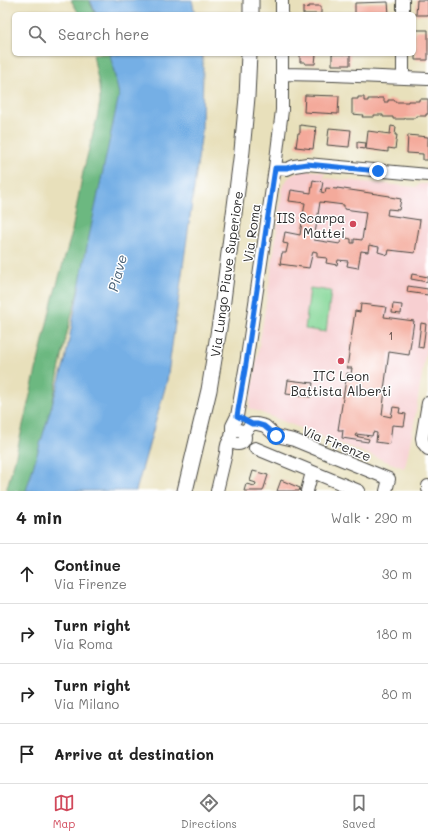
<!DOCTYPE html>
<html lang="en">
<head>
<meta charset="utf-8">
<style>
  :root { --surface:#fff; --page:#f6f6f6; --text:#222; --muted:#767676; --line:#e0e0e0; --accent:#d1495b }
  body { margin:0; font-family:Mali,sans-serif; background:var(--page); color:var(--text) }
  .stop { position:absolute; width:12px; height:12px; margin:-9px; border:3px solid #1a73e8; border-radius:50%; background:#fff }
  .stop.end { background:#1a73e8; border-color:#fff; box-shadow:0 1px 4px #0008 }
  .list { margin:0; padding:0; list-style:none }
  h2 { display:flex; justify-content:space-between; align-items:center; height:52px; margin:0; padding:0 16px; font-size:17px }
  h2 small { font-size:13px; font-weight:400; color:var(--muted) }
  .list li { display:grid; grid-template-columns:26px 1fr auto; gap:12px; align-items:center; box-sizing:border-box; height:60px; padding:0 16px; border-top:1px solid var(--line) }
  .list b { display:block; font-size:15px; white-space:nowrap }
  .list p { margin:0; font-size:13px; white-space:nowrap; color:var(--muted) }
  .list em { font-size:13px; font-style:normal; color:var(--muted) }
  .icon { flex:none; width:22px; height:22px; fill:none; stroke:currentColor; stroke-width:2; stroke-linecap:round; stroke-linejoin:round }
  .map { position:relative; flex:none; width:428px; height:491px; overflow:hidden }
  .search { position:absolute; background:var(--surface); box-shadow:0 1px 3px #0004; left:12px; right:12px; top:12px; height:44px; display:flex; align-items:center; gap:10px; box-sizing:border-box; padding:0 14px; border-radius:6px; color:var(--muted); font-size:15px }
  .sheet { height:292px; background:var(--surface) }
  nav { display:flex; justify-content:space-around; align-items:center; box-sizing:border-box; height:56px; border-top:1px solid var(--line); background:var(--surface); font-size:11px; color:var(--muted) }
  nav a { display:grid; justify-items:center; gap:2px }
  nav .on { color:var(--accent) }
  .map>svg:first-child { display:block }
  .built { fill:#f7cfd1 }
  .green { fill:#85d798; stroke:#588162 }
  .forest { fill:#6cb880; stroke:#4c7256 }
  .water { fill:#74afe5; stroke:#506d88 }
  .building { fill:#f4aa9b; fill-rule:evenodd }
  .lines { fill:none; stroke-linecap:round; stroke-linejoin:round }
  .minor-casing { stroke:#474641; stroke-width:14 }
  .major-casing { stroke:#474641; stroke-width:17 }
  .minor { stroke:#fff; stroke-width:12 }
  .major { stroke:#fff; stroke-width:15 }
  .route { stroke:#1a73e8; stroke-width:5 }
  .poi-dot { fill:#d1495b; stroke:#fff; stroke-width:1.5 }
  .labels { text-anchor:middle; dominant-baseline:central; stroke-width:3; stroke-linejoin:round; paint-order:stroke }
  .number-label { font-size:11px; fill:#5d4b47 }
  .poi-label { font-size:13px; fill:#2b2b2b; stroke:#fff; text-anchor:end }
  .street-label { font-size:13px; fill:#2b2b2b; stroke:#fff }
  .water-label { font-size:14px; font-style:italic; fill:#486075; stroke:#fff }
</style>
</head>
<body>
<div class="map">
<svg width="428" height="491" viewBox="0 0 428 491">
  <rect width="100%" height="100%" fill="#fff"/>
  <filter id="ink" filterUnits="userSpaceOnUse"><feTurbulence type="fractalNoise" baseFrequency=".025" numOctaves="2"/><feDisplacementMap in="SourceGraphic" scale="8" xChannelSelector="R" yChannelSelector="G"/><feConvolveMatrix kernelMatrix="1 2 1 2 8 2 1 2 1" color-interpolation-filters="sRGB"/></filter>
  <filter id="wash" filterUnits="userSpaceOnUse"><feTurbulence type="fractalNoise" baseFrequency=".012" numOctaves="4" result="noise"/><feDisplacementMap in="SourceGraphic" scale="16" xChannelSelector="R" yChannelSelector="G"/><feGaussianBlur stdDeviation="0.9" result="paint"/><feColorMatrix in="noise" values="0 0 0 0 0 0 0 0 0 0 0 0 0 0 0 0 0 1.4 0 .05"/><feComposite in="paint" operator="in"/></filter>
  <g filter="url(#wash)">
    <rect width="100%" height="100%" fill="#e8e0bb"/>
    <!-- built -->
    <path class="built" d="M306 170 325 172 324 178 416 187 420 184H428V338L413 429 406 463 404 468 328 439 249 408 271 272 283 186 288 178 297 172Z"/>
    <!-- green -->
    <path class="green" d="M310 288 331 291 326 332 305 329Z"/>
    <!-- forest -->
    <path class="forest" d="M71 0H89L95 14H79Z
      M93 54H111L122 100 84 268 66 337 48 424 31 491H6L14 463 53 298 71 236 83 172 97 118 100 102 99 86Z"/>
    <!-- water -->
    <path class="water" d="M90 0H192L195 14H96Z
      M110 54H202L203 63 202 131 167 381 136 491H26L65 361 87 246 119 95Z"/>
    <g id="blocks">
      <!-- building -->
      <path class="building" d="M417 0H428V15H416Z
        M388 2 389 14H355V3Z
        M309 6H321V14H303V8L309 7Z
        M415 30H428V60H415Z
        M300 54H316L315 64H305V62H300Z
        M332 54H350V65H332Z
        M305 95 339 96 338 114 304 112Z
        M358 97H364V101H368V99H377L378 98H384V102H388V100H395V102H408V101H419V99H428V114H426V116H416V118H405V119H393V117H383V115H374V117H362L363 115 352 114V99H358Z
        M300 125 316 127 313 149 296 147 298 133H300Z
        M391 126 396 127 395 135H397L395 149 388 148V152L366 149 368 131 390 134Z
        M329 128 351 130 349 147 327 145Z
        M408 135 428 137V160H423V154L407 153Z
        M357 142 366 143 365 149 357 148Z
        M313 180 323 182 321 192 325 193 326 188 337 189V188L390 196V197L401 199 399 210 388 209 387 215 420 220 415 253 389 250 388 255 385 254 378 252 379 247 369 245 368 252 361 251 358 268 347 266 348 261 338 260 337 265 326 263 327 258 317 257V252L313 251 309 268 280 264 282 253H286L288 244 283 243 285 232 300 235 305 203 289 201 291 190 311 193ZM320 202 344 205V209L366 212 362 240 354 239V243H351V239L341 237 340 244 314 240Z
        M412 274 428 277 427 282 411 279Z
        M408 286 428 289V295L407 292Z
        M361 304 386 307 384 317 414 321 409 355 389 352 384 390H385L382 415 391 417 393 407 400 408 399 413 406 414 404 426 392 425 390 444 376 442 377 433 373 432 372 436 356 434 355 436 369 439 368 442 342 438 343 430H338L347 373 351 374 352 368H347L355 311 360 312Z
        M393 304 402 305 401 314 392 313Z
        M421 323 426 324 423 348 418 347Z
        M288 380 313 383 311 397 286 394Z
        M253 471 268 475 263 491H244L246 484 255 486 256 483 250 481Z
        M281 480 300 488 299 491H277Z"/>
    </g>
  </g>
  <g filter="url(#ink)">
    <use href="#blocks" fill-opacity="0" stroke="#474641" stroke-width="1"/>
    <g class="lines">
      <defs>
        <path id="minor" d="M282 0V14
          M403 0V14
          M403 54V77
          M282 74 334 75 428 79
          M275 168 287 169 294 166 307 164 428 175
          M428 403 422 438 423 443 428 449
          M231 437a7 7 0 1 1 14 0a7 7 0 1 1-14 0Z
          M244 432 252 424H257L265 426 276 436 294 440 389 479
          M232 433V426L237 416 246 364 275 168 282 110V54
          M255 448 359 491
          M428 486V489
          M217 491 226 453C226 447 227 442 231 438
          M307 491 312 472
          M386 491 389 479"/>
        <path id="major" d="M251 14V0
          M185 491 209 390 221 316 242 151 247 97 249 54"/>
      </defs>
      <!-- minor casing -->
      <use href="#minor" class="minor-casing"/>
      <!-- major casing -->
      <use href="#major" class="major-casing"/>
      <!-- minor -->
      <use href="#minor" class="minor"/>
      <!-- major -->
      <use href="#major" class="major"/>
    </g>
  </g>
  <g class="lines" filter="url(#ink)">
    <!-- route -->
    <path class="route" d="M276 436 264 426 257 424H252L237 416 246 364 275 168H287L294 166 307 164 378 171"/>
  </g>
  <!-- markers -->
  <g class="poi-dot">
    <circle cx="353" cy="224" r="4"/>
    <circle cx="341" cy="361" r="4"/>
  </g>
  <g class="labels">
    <!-- number labels -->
    <g class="number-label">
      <text x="391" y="335">1</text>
    </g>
    <!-- poi labels -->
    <g class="poi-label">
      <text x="345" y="217">IIS Scarpa<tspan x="345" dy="15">Mattei</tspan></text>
      <text x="341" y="375" text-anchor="middle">ITC Leon<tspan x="341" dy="15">Battista Alberti</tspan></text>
    </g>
    <!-- street labels -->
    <g class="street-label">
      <text transform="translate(251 233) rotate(-82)">Via Roma</text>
      <text transform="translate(226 274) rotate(-82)">Via Lungo Piave Superiore</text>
      <text transform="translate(337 443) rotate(22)">Via Firenze</text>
    </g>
    <!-- water labels -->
    <g class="water-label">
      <text transform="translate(117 273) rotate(-75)">Piave</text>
    </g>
  </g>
</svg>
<div class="stop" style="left:276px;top:436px"></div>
<div class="stop end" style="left:378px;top:171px"></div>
<div class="search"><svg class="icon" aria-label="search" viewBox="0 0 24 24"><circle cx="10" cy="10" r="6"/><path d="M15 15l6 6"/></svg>Search here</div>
</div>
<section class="sheet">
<h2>4 min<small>Walk · 290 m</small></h2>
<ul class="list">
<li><svg class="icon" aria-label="ahead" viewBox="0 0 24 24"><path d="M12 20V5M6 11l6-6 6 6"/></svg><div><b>Continue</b><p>Via Firenze</p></div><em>30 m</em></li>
<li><svg class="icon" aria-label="right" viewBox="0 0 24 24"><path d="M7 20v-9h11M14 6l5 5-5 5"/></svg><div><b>Turn right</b><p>Via Roma</p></div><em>180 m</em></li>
<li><svg class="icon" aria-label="right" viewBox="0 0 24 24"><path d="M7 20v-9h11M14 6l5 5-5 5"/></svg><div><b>Turn right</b><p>Via Milano</p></div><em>80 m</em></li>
<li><svg class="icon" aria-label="arrive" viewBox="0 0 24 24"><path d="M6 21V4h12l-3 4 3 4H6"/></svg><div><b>Arrive at destination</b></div></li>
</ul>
</section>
<nav>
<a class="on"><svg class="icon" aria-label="map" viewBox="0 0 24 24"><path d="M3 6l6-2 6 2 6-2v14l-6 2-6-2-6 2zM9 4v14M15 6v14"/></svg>Map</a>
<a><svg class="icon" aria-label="directions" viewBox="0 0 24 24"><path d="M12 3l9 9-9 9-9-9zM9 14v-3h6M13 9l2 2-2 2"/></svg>Directions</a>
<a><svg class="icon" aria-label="saved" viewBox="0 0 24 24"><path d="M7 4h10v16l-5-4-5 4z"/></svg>Saved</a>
</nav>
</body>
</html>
